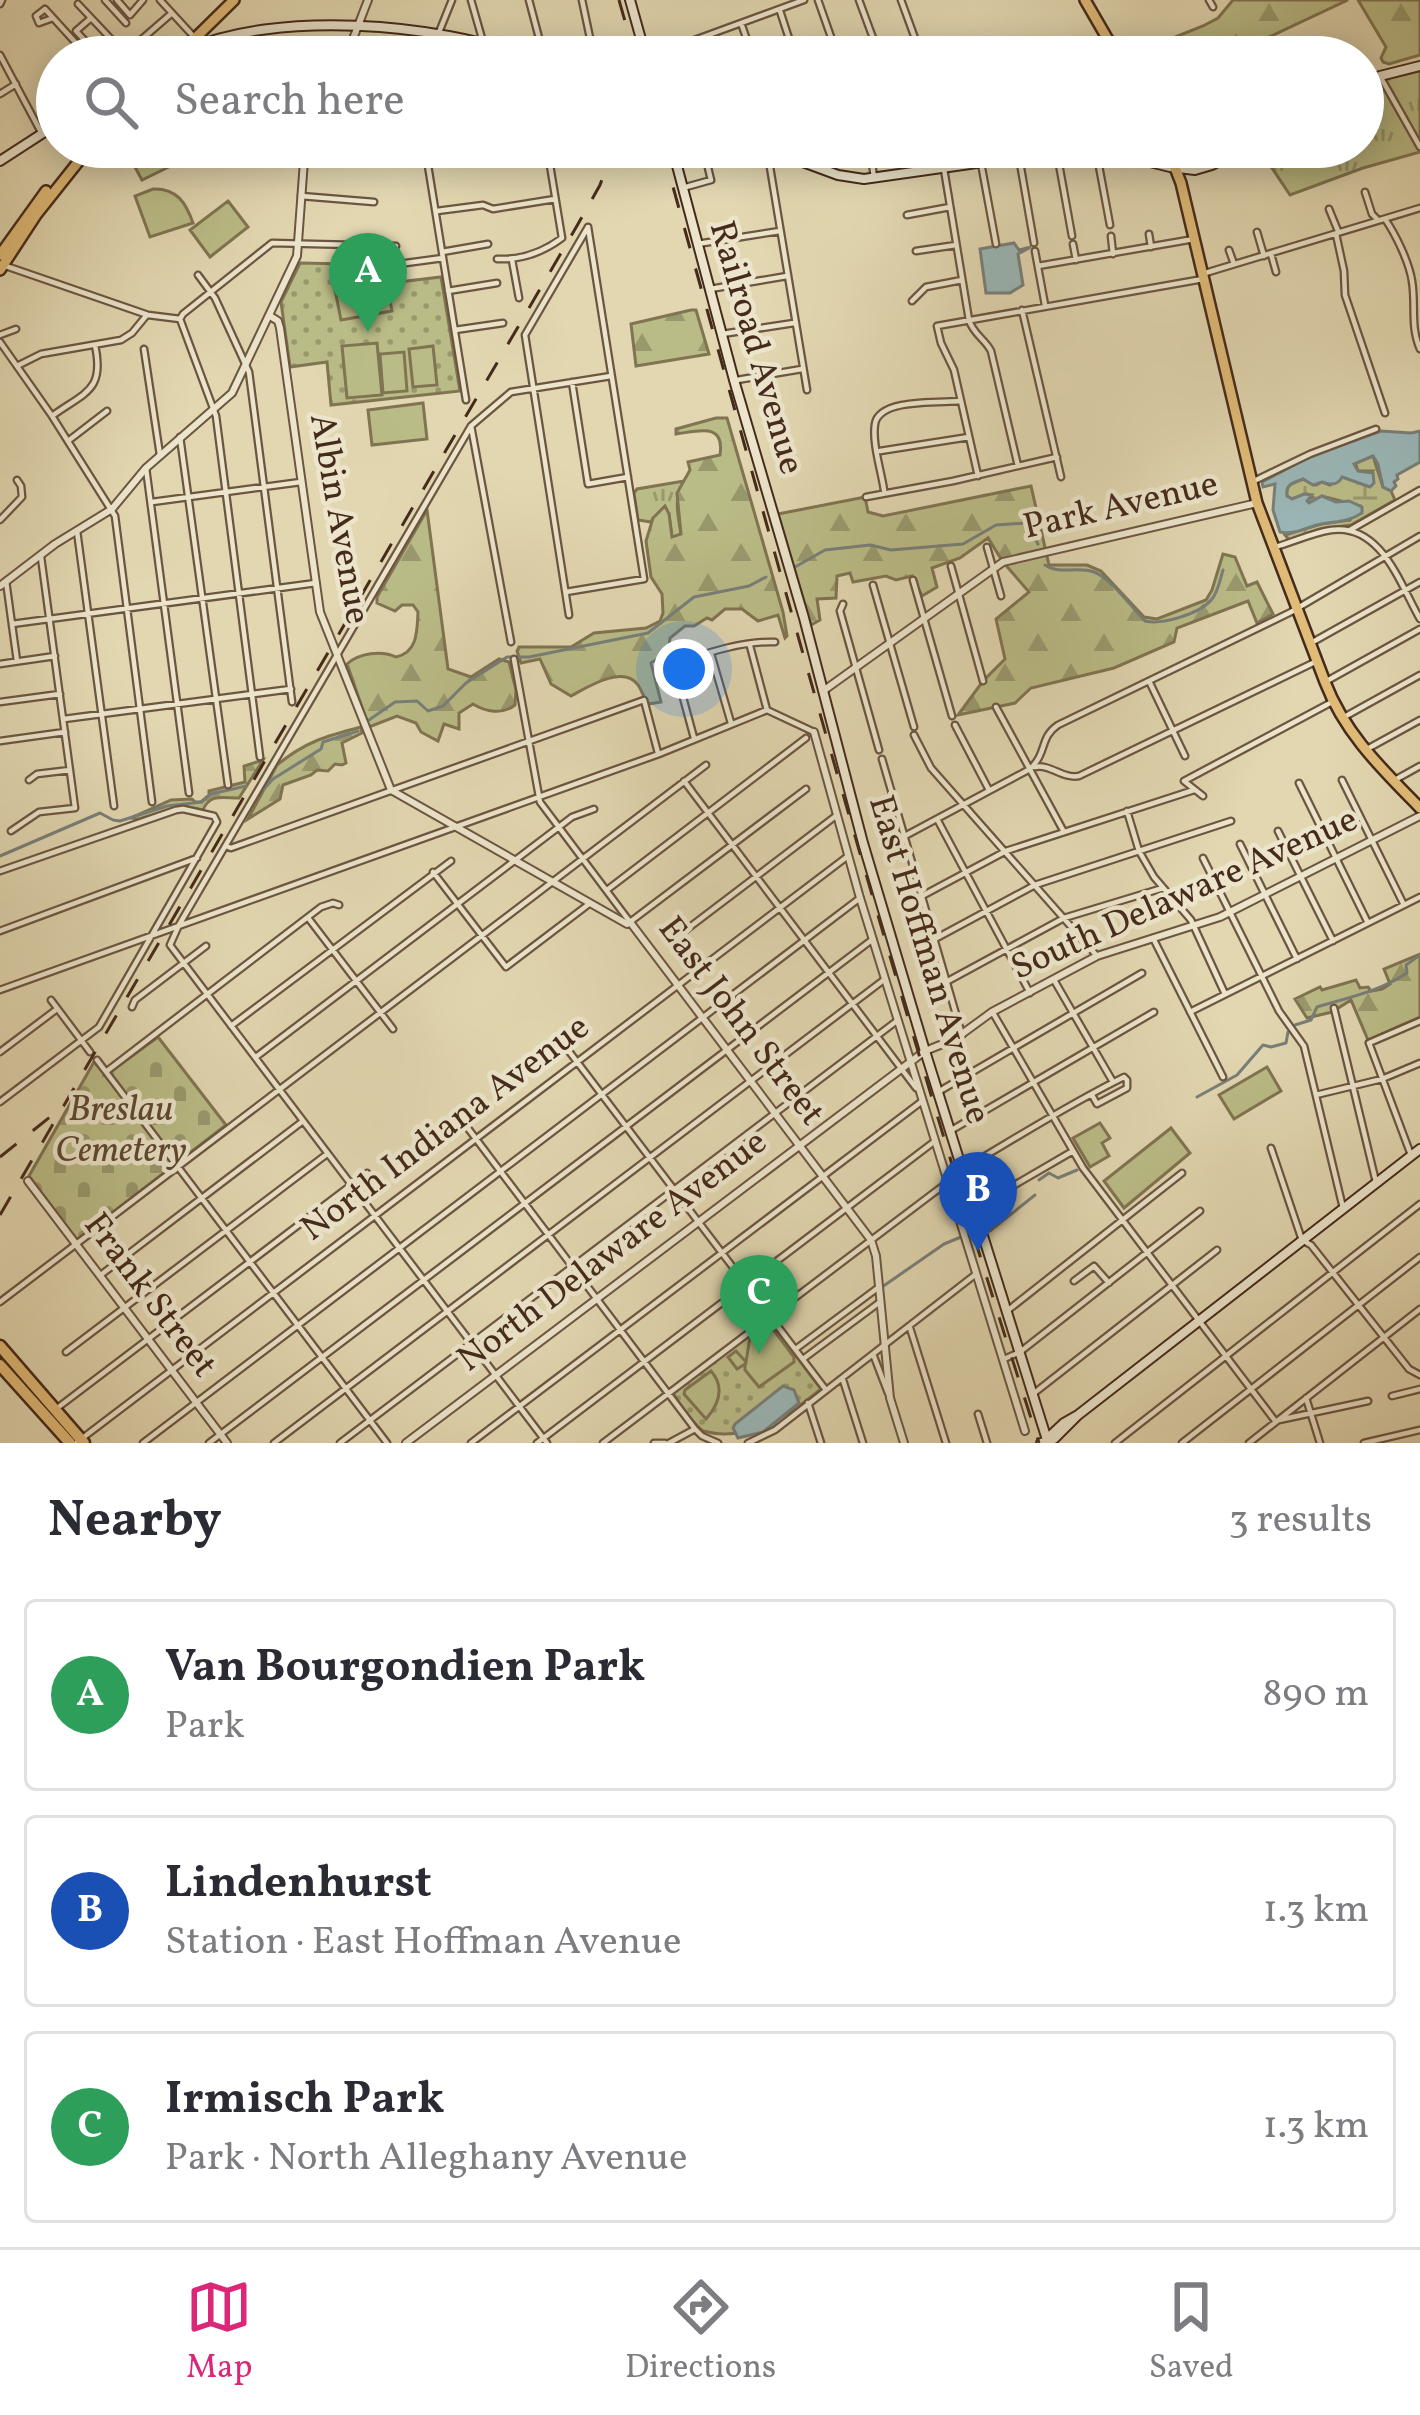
<!DOCTYPE html>
<html lang="en">
<head>
<meta charset="utf-8">
<style>
  :root { --surface:#fff; --page:#f2f2f3; --text:#2b2b33; --muted:#7c7c81; --line:#e1e1e2; --accent:#db2777 }
  body { margin:0; font-family:Vollkorn,serif; background:var(--page); color:var(--text) }
  .you { position:absolute; left:684px; top:669px; width:42px; height:42px; margin:-30px; border:9px solid #fff; border-radius:50%; background:#1a73e8; box-shadow:0 0 0 18px #1a73e833 }
  .badge { display:grid; place-items:center; width:78px; height:78px; border-radius:50%; background:var(--accent); color:#fff; font-size:39px; font-weight:700 }
  .pin { position:absolute; translate:-50% -99px; filter:drop-shadow(0 3px 6px #0008) }
  .pin::after { content:''; position:absolute; top:63px; width:42px; height:36px; background:inherit; clip-path:polygon(0 0,100% 0,50% 100%) }
  .list { margin:0; padding:0; list-style:none }
  h2 { display:flex; justify-content:space-between; align-items:center; height:156px; margin:0; padding:0 48px; font-size:51px }
  h2 small { font-size:39px; font-weight:400; color:var(--muted) }
  .list li { display:grid; grid-template-columns:78px 1fr auto; gap:36px; align-items:center; box-sizing:border-box; height:192px; margin:0 24px 24px; padding:0 24px; border:3px solid var(--line); border-radius:12px }
  .list b { display:block; font-size:45px; white-space:nowrap }
  .list p { margin:0; font-size:39px; white-space:nowrap; color:var(--muted) }
  .list em { font-size:39px; font-style:normal; color:var(--muted) }
  .icon { flex:none; width:66px; height:66px; fill:none; stroke:currentColor; stroke-width:2; stroke-linecap:round; stroke-linejoin:round }
  .map { position:relative; flex:none; width:1420px; height:1443px; overflow:hidden }
  .search { position:absolute; background:var(--surface); box-shadow:0 6px 30px #0003; left:36px; right:36px; top:36px; height:132px; display:flex; align-items:center; gap:30px; box-sizing:border-box; padding:0 42px; border-radius:66px; color:var(--muted); font-size:45px }
  .sheet { height:804px; background:var(--surface) }
  nav { display:flex; justify-content:space-around; align-items:center; box-sizing:border-box; height:168px; border-top:3px solid var(--line); background:var(--surface); font-size:33px; color:var(--muted) }
  nav a { display:grid; justify-items:center; gap:6px }
  nav .on { color:var(--accent) }
  .map>svg:first-child { display:block }
  .grass { fill:url(#grass-tufts); stroke:#807452; stroke-width:3 }
  .forest { fill:url(#forest-firs); stroke:#807452; stroke-width:3 }
  .wetland { fill:url(#wetland-marsh); stroke:#807452; stroke-width:3 }
  .cemetery { fill:url(#cemetery-stones); stroke:#807452; stroke-width:3 }
  .park { fill:url(#park-dots); stroke:#807452; stroke-width:3 }
  .pitch { fill:#babc87; stroke:#807452; stroke-width:3 }
  .water { fill:#9ab7b7; stroke:#787f79; stroke-width:3 }
  .lines { fill:none; stroke-linecap:round; stroke-linejoin:round }
  .stream { stroke:#787f79; stroke-width:3 }
  .minor-casing { stroke:#6c5641; stroke-width:9 }
  .tertiary-casing { stroke:#6c5641; stroke-width:10 }
  .secondary-casing { stroke:#452b1c; stroke-width:12 }
  .primary-casing { stroke:#452b1c; stroke-width:14 }
  .trunk-casing { stroke:#452b1c; stroke-width:15 }
  .minor { stroke:#ece5cc; stroke-width:4.5 }
  .tertiary { stroke:#ece5cc; stroke-width:6 }
  .secondary { stroke:#ece5cc; stroke-width:8 }
  .primary { stroke:#e1bc78; stroke-width:9 }
  .trunk { stroke:#e1bc78; stroke-width:10 }
  .rail { stroke:#452b1c; stroke-width:3; stroke-dasharray:21 21; stroke-linecap:butt }
  .labels { text-anchor:middle; dominant-baseline:central; stroke-width:9; stroke-linejoin:round; paint-order:stroke }
  .street-label { font-size:36px; fill:#452b1c; stroke:#ece5cc }
  .park-label { font-size:36px; font-style:italic; fill:#5c4831; stroke:#ece5cc }
</style>
</head>
<body>
<div class="map">
<svg width="1420" height="1443" viewBox="0 0 1420 1443">
  <defs>
    <pattern id="grass-tufts" width="24" height="20" patternUnits="userSpaceOnUse" patternTransform="scale(3)"><rect width="24" height="20" fill="#babc87"/><path d="M3 7l-1-3M5 7V3M7 7l1-3M15 17l-1-3M17 17v-4M19 17l1-3" fill="none" stroke="#99996e"/></pattern>
    <pattern id="forest-firs" width="22" height="20" patternUnits="userSpaceOnUse" patternTransform="scale(3)"><rect width="22" height="20" fill="#babc87"/><path d="M5 1l3.5 6h-7zM16 11l3.5 6h-7z" fill="#99996e"/></pattern>
    <pattern id="wetland-marsh" width="20" height="14" patternUnits="userSpaceOnUse" patternTransform="scale(3)"><rect width="20" height="14" fill="#babc87"/><path d="M1 5h8M5 5V1M11 12h8M15 12V8" fill="none" stroke="#99996e"/></pattern>
    <pattern id="cemetery-stones" width="16" height="16" patternUnits="userSpaceOnUse" patternTransform="scale(3)"><rect width="16" height="16" fill="#babc87"/><path d="M2 7V4a2 2 0 0 1 4 0v3zM10 15v-3a2 2 0 0 1 4 0v3z" fill="#99996e"/></pattern>
    <pattern id="park-dots" width="8" height="8" patternUnits="userSpaceOnUse" patternTransform="scale(3)"><rect width="8" height="8" fill="#babc87"/><path d="M2 2h.1M6 6h.1" fill="none" stroke="#99996e" stroke-width="1.8" stroke-linecap="round"/></pattern>
  </defs>
  <rect width="100%" height="100%" fill="#e2d7b1"/>
  <filter id="stains"><feTurbulence type="fractalNoise" baseFrequency=".00167" numOctaves="4"/><feColorMatrix values="0 0 0 0 .2 0 0 0 0 .09 0 0 0 0 .02 0 0 0 .5 -.17"/></filter>
  <radialGradient id="worn" r=".72"><stop offset=".6" stop-color="#630" stop-opacity="0"/><stop offset="1" stop-color="#630" stop-opacity=".3"/></radialGradient>
  <!-- grass -->
  <path class="grass" d="M1420 66V152L1363 168 1290 195 1258 147H1363V83Z
    M684 481C673 499 678 514 681 534L672 538 669 514 653 518 651 522 638 520 634 493 637 489Z"/>
  <!-- forest -->
  <path class="forest" d="M1233 0H1348L1269 37 1262 43 1258 57H1125L1203 26 1218 18Z
    M1358 0H1420V55L1389 64 1383 62 1381 58 1386 47Z
    M691 310H696L709 354 636 366 631 324Z
    M716 418H727L783 612 787 636 785 638 778 615 758 621 742 609H725L712 620 707 618 694 626H685L670 638 668 653 651 663 661 702 648 704C644 698 642 691 638 685 623 664 586 688 571 696L551 684 540 659 521 663 517 651 519 647H571L594 633 646 628 660 621 663 613 662 594 651 577 646 541 653 518 665 506 669 514 672 537 681 534 677 493 690 470 688 462 720 455C725 422 699 431 676 434V429Z
    M1031 486 1049 565H1087L1101 571 1144 617 1157 619 1206 600 1212 590 1223 554 1235 557 1247 586 1257 582 1273 614 1257 623 1248 601 1177 628 1174 642 1114 668 1031 688 1015 703 958 715 983 681 1005 659 996 619 1029 592 1003 562 988 538 960 558 932 568 937 587 922 596 912 576 896 580 886 576 853 582 850 573 837 576 836 598 817 599 820 620 811 625 778 514 865 497 868 512 883 516Z
    M427 510 448 669 471 677 499 659 509 662 516 690 515 705C502 715 486 712 473 704L459 713V729L444 724 438 741 421 732 416 723 397 716 369 727 347 664C359 653 382 650 396 657 418 652 417 631 418 612L413 605H402L395 611 377 603V597Z
    M361 727 362 733 342 743 346 763 342 765 335 764 328 771 317 770 311 775 283 785 280 799 248 819 277 765C305 742 326 736 361 727Z
    M263 760 239 798C223 798 210 793 203 810L184 806 139 819 131 818 171 800 192 799 195 802H201L209 795V791L245 782 244 766Z
    M1420 954V1017L1368 1040 1351 1000 1332 1012 1307 1018 1295 999 1320 987 1322 990 1356 980 1360 988 1368 987 1371 991 1382 989 1390 984 1384 969Z"/>
  <!-- wetland -->
  <path class="wetland" d="M1373 456 1383 487 1391 491 1395 500 1351 525 1320 529 1289 540 1285 535 1321 524 1350 520 1360 506 1322 496 1309 503 1306 501 1312 497 1307 494 1292 499 1287 496C1285 484 1293 483 1303 479L1316 485 1322 482 1330 485 1342 477 1354 479 1358 483 1372 471H1358L1355 462Z"/>
  <!-- cemetery -->
  <path class="cemetery" d="M158 1037 226 1125 77 1240 29 1176 94 1062 106 1075Z"/>
  <!-- park -->
  <path class="park" d="M300 263 388 265 390 283 441 277 460 391 331 405 327 362 290 367 281 302Z
    M769 1320 821 1389C790 1415 745 1443 703 1431 690 1421 681 1405 672 1392Z"/>
  <!-- pitch -->
  <path class="pitch" d="M134 147H188L191 156 142 180 128 154V150Z
    M153 189C177 188 186 203 193 223L150 237 135 196Z
    M228 201 248 227 210 257 190 230Z
    M385 275 392 311 341 320 334 285Z
    M377 343 382 395 347 398 342 346Z
    M433 346 437 385 413 387 409 349Z
    M404 352 407 391 383 393 380 354Z
    M423 403 427 439 372 445 368 410Z
    M1267 1067 1281 1091 1234 1119 1219 1095Z
    M1100 1123 1110 1138 1102 1143 1109 1156 1090 1167 1073 1138Z
    M1171 1128 1190 1153 1124 1208 1104 1181Z
    M769 1324 794 1357V1362L759 1387 745 1370V1364L737 1369 728 1357 736 1351 746 1362 750 1337Z
    M711 1371C725 1387 719 1404 706 1419L684 1394 685 1390Z"/>
  <!-- water -->
  <path class="water" d="M1014 243 1019 250 1031 247 1018 254 1023 285 1010 293H986L980 249Z
    M1381 431 1411 433 1420 431V462L1397 475 1398 479 1394 482 1396 486 1391 491 1383 487 1378 464 1373 456 1354 464 1358 471 1373 473 1374 483 1370 487 1342 477C1338 486 1330 485 1322 482L1313 485 1303 479C1293 483 1285 484 1287 496L1292 499 1304 494 1312 495 1307 501 1309 503 1322 496 1336 502 1349 501 1362 507V513C1348 522 1337 521 1321 524 1306 527 1296 535 1280 532L1273 510 1275 484 1263 487 1262 482 1313 455Z
    M783 1386 794 1390 799 1403 763 1432 738 1438 733 1428 735 1424Z"/>
  <g class="lines">
    <!-- stream -->
    <path class="stream" d="M1045 565C1060 575 1077 566 1094 572 1110 577 1132 608 1145 621 1162 625 1200 614 1212 599 1218 592 1220 580 1223 570
      M795 567 825 550 870 545 891 550 963 544 996 525 1027 523 1038 544
      M369 720 395 702 417 701 428 711 443 706 466 683 507 657H529L648 633 694 597 749 586 766 577
      M264 789 273 779 321 749 323 742 358 731
      M0 856 100 813 113 820 120 821 167 806 202 802 211 794 246 786
      M1295 1025 1311 1020 1317 1007C1350 997 1378 992 1407 973L1406 965 1420 955
      M1197 1097 1237 1075 1263 1045 1271 1047 1286 1043 1288 1032
      M1039 1180 1049 1173 1058 1178 1077 1170
      M990 1231 1035 1195
      M882 1287 944 1244 961 1237"/>
    <defs>
      <path id="minor" d="M105 0 126 23
        M117 0 130 15 143 0
        M160 0 195 38
        M471 0 483 42
        M529 0 544 57
        M582 0 594 57
        M818 0 838 57
        M859 0 880 57
        M901 0 920 52
        M1209 0 1213 7
        M0 4 2 0
        M78 4 128 57
        M780 11 795 57
        M53 18 39 23 36 16 45 9 85 53 86 57
        M91 18 76 31 100 57
        M741 23 753 57
        M0 55 42 134
        M156 57 144 44 142 39 172 13
        M429 57 452 0
        M648 57 804 0
        M905 57 933 47
        M1380 76 1420 147
        M0 94 16 84
        M425 147 466 400
        M441 147 477 155 529 147
        M604 147 605 155
        M870 147 874 178
        M934 147 937 169
        M767 149 807 390
        M1096 150 1110 225
        M304 151 364 162
        M548 151 569 147
        M1057 153 1072 236
        M1019 157 1034 243
        M981 163 996 244
        M944 169 969 320C973 334 985 339 991 351L1018 466
        M686 187 711 180 703 147
        M1365 192 1372 214 1377 219
        M301 196 374 202
        M1329 209 1338 231
        M437 211 483 205 493 209 555 199
        M907 215 950 207
        M1385 219C1396 235 1409 262 1412 281 1416 305 1410 326 1420 349
        M1257 232 1264 256
        M1149 234 1151 247
        M1336 234 1344 271 1345 295 1385 413
        M1111 236 1113 254
        M697 244 780 231
        M1073 244 1076 260
        M1229 250 1234 264
        M916 251 956 245
        M1035 251 1045 305
        M442 252 488 244
        M1271 254 1276 272
        M497 259C522 260 542 253 562 238L547 147
        M512 260 519 298
        M3 265 148 315 180 319
        M391 265 443 258
        M1038 266 1194 239
        M1202 274 1420 208
        M198 275 215 298 249 372 292 702
        M710 289 787 276
        M448 291 497 283
        M912 301 926 287 962 280
        M1022 310 1061 477
        M180 319 216 416 260 757
        M180 319 183 314 272 243 396 246
        M455 330 503 323
        M722 334 794 323
        M0 335 16 329
        M0 342 52 416 115 516 152 802
        M144 349 160 455
        M17 366 41 354 121 340 132 333 146 316
        M737 380 802 369
        M572 382 588 484 628 477
        M52 416C85 392 105 391 95 345
        M471 426 511 642
        M180 437 228 785
        M68 441 107 411
        M880 451 969 437
        M146 468 189 793
        M978 476 954 370 941 343 937 326 1203 279
        M1254 481 1310 454 1376 429
        M884 490C881 470 872 443 875 424 879 398 940 403 961 401
        M866 497 953 481 1057 457
        M152 502 301 482
        M0 520 22 497 21 486 17 480
        M1350 530 1420 490
        M77 531 114 806
        M987 547 1001 596
        M1275 547C1293 542 1312 533 1331 530 1381 523 1400 584 1420 619
        M951 566 983 681
        M913 580 952 716
        M6 581 17 661
        M873 585 914 727
        M566 592 644 579 588 227
        M843 604 840 611 879 750
        M569 615 525 335 588 227
        M12 624 316 583
        M1311 643 1420 582
        M750 646 767 710
        M711 654 731 723
        M514 659 540 802 630 922 806 789
        M0 664 55 656
        M1149 681 1185 756
        M1325 682 1420 629
        M0 702 60 694
        M996 707 1064 832
        M1346 716 1420 675
        M64 719 291 689
        M955 725 989 790
        M914 735 931 768 1097 956
        M694 738 678 679 681 666C702 651 749 641 775 642
        M0 741 65 732
        M1369 748 1420 720
        M882 759 962 1035
        M1035 767C1051 764 1062 779 1079 776L1317 661
        M29 780 37 774 70 770
        M1342 780 1404 905
        M684 781 916 1088
        M1393 781 1420 766
        M1299 783 1368 923
        M1203 796 1184 781 1332 702
        M1127 811 1139 851 1154 877 1191 920 1225 994
        M937 819 1030 993
        M11 831 39 812 75 808 41 557
        M1278 831 1333 941
        M903 837 1030 769C1048 752 1039 738 1058 725L1291 612 1420 536
        M1240 844 1297 959
        M226 846 231 848 644 700 658 753
        M1203 858 1279 1011 1304 1046 1343 1208
        M0 871 176 810 183 809 214 816 217 822 99 1027 0 1102
        M433 872 506 967 589 904
        M607 890 806 738
        M920 897 1006 851 1194 790
        M309 919 393 1029
        M0 931 197 858
        M678 936 837 815
        M1153 938 1223 1077
        M933 940 1035 885 1231 821
        M1054 980 1113 1082
        M946 982 1064 918 1163 888
        M0 990 659 754 767 710 814 732
        M51 1000 90 1052
        M132 1007 135 1000 206 946
        M1334 1008 1376 1182
        M1190 1012 1420 897
        M993 1013 1083 1168 1276 1422
        M231 1026 451 861
        M565 1046 826 1390
        M0 1052 57 1009
        M256 1057 572 817 594 809
        M97 1060 387 1443
        M107 1071 321 907 333 903 339 905
        M938 1092 1142 973
        M1316 1095 1382 1079 1420 1063
        M464 1123 695 1429 702 1436 718 1443
        M950 1131 1154 1012
        M1271 1148 1302 1240 1311 1245 1409 1369 1420 1375
        M1411 1155 1369 1043 1420 1021
        M963 1169C1016 1138 1069 1104 1124 1077L1127 1080V1088L1097 1104 1092 1095
        M957 1214 975 1208 1073 1151
        M102 1274 303 1121
        M1074 1281 1094 1266 1109 1283
        M0 1302 706 765
        M1007 1311 1182 1173
        M910 1328 946 1443
        M797 1348 879 1287
        M66 1352 327 1154
        M873 1354 888 1393
        M803 1359 880 1302
        M1004 1359 1020 1352 1200 1211
        M843 1380 863 1443
        M1033 1394 1217 1250
        M1392 1396 1420 1389
        M1306 1398 1320 1443
        M808 1403 821 1443
        M56 1409 367 1173
        M978 1414 987 1443
        M1279 1420 1368 1401
        M76 1443 848 856
        M143 1443 860 898
        M209 1443 873 939
        M274 1443 885 979
        M340 1443 898 1020
        M471 1443 921 1102
        M537 1443 935 1141
        M547 1443 170 945 179 925 471 426 511 392 611 376
        M603 1443 948 1182
        M654 1443H665
        M669 1443 695 1429
        M748 1443 775 1430 976 1274
        M1115 1443 1420 1204
        M1182 1443 1420 1257
        M1249 1443 1420 1309
        M1364 1443 1420 1430"/>
      <path id="tertiary" d="M346 57 368 0
        M270 316 278 321 280 328 320 612 391 790 627 924 630 922 871 1240 876 1256 890 1398 904 1443
        M0 586 55 544 112 509 146 468 232 393 297 256 305 147
        M823 691 1003 562 1257 503
        M814 732 860 898 1025 1431
        M28 1181 227 1443
        M406 1443 925 1051 955 1039 992 1012 1097 956 1220 917 1420 816"/>
      <path id="secondary" d="M630 0 646 57
        M187 50C275 10 438 23 527 57
        M1363 83 1380 76 1420 66
        M672 147 734 380 804 618 863 843 925 1051 1048 1443
        M762 147 838 175 864 179 1075 149 1114 153 1170 167 1195 170 1212 165 1246 147
        M0 161 57 124
        M1048 1438 1064 1423 1078 1415
        M1041 1443 1054 1439 1078 1415 1420 1149"/>
      <path id="primary" d="M1085 0 1118 57
        M176 57 234 0
        M1167 147 1181 183 1257 503 1325 682C1345 734 1382 769 1420 808
        M0 255 46 191
        M0 270 36 215 90 147"/>
      <path id="trunk" d="M0 1346 84 1443
        M0 1365 70 1443"/>
    </defs>
    <!-- minor casing -->
    <use href="#minor" class="minor-casing"/>
    <!-- tertiary casing -->
    <use href="#tertiary" class="tertiary-casing"/>
    <!-- secondary casing -->
    <use href="#secondary" class="secondary-casing"/>
    <!-- primary casing -->
    <use href="#primary" class="primary-casing"/>
    <!-- trunk casing -->
    <use href="#trunk" class="trunk-casing"/>
    <!-- minor -->
    <use href="#minor" class="minor"/>
    <!-- tertiary -->
    <use href="#tertiary" class="tertiary"/>
    <!-- secondary -->
    <use href="#secondary" class="secondary"/>
    <!-- primary -->
    <use href="#primary" class="primary"/>
    <!-- trunk -->
    <use href="#trunk" class="trunk"/>
    <!-- rail -->
    <path class="rail" d="M619 0 635 57
      M662 147C782 581 901 1014 1039 1443
      M0 1157 50 1117
      M0 1215 578 224 600 185 614 147"/>
  </g>
  <g class="labels">
    <!-- street labels -->
    <g class="street-label">
      <text transform="translate(755 348) rotate(74)">Railroad Avenue</text>
      <text transform="translate(1121 507) rotate(-13)">Park Avenue</text>
      <text transform="translate(338 519) rotate(80)">Albin Avenue</text>
      <text transform="translate(1185 895) rotate(-24)">South Delaware Avenue</text>
      <text transform="translate(928 960) rotate(73)">East Hoffman Avenue</text>
      <text transform="translate(740 1022) rotate(53)">East John Street</text>
      <text transform="translate(446 1129) rotate(-37)">North Indiana Avenue</text>
      <text transform="translate(613 1252) rotate(-37)">North Delaware Avenue</text>
      <text transform="translate(149 1296) rotate(53)">Frank Street</text>
    </g>
    <!-- park labels -->
    <g class="park-label">
      <text x="121" y="1111">Breslau<tspan x="121" dy="41">Cemetery</tspan></text>
    </g>
  </g>
  <rect width="100%" height="100%" filter="url(#stains)"/>
  <rect width="100%" height="100%" fill="url(#worn)"/>
</svg>
<div class="you"></div>
<div class="pin badge" style="left:368px;top:332px;background:#2e9e5b">A</div>
<div class="pin badge" style="left:978px;top:1251px;background:#1a4fb4">B</div>
<div class="pin badge" style="left:759px;top:1354px;background:#2e9e5b">C</div>
<div class="search"><svg class="icon" aria-label="search" viewBox="0 0 24 24"><circle cx="10" cy="10" r="6"/><path d="M15 15l6 6"/></svg>Search here</div>
</div>
<section class="sheet">
<h2>Nearby<small>3 results</small></h2>
<ul class="list">
<li><span class="badge" style="background:#2e9e5b">A</span><div><b>Van Bourgondien Park</b><p>Park</p></div><em>890 m</em></li>
<li><span class="badge" style="background:#1a4fb4">B</span><div><b>Lindenhurst</b><p>Station · East Hoffman Avenue</p></div><em>1.3 km</em></li>
<li><span class="badge" style="background:#2e9e5b">C</span><div><b>Irmisch Park</b><p>Park · North Alleghany Avenue</p></div><em>1.3 km</em></li>
</ul>
</section>
<nav>
<a class="on"><svg class="icon" aria-label="map" viewBox="0 0 24 24"><path d="M3 6l6-2 6 2 6-2v14l-6 2-6-2-6 2zM9 4v14M15 6v14"/></svg>Map</a>
<a><svg class="icon" aria-label="directions" viewBox="0 0 24 24"><path d="M12 3l9 9-9 9-9-9zM9 14v-3h6M13 9l2 2-2 2"/></svg>Directions</a>
<a><svg class="icon" aria-label="saved" viewBox="0 0 24 24"><path d="M7 4h10v16l-5-4-5 4z"/></svg>Saved</a>
</nav>
</body>
</html>
